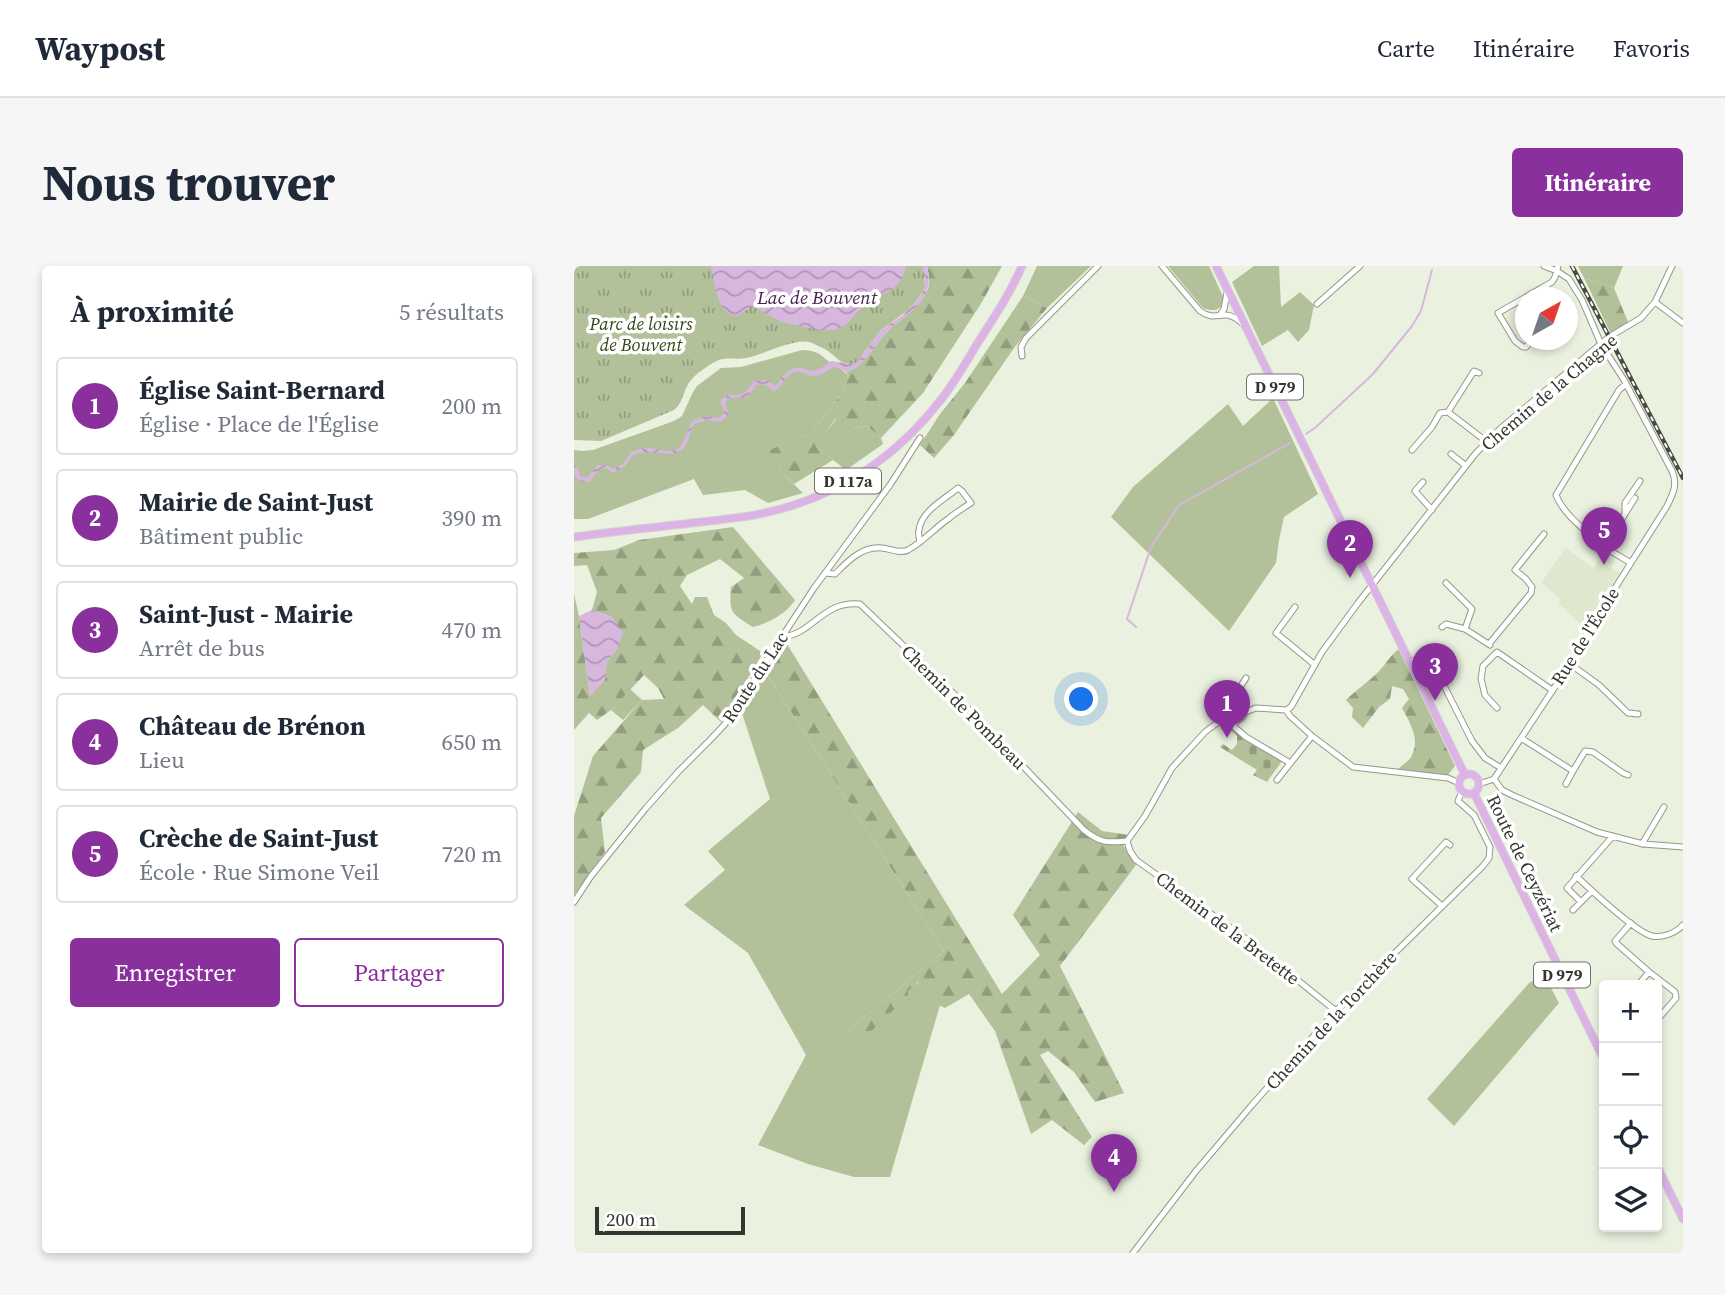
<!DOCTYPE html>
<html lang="fr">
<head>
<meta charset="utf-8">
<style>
  :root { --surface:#fff; --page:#f6f6f7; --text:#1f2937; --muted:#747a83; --line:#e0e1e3; --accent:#8a309c }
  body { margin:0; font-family:"Source Serif 4",serif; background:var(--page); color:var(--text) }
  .controls { position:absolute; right:21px; bottom:21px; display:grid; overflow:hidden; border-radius:7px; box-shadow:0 4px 10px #0003 }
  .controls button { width:63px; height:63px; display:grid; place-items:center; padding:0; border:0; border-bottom:2px solid var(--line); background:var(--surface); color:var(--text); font:35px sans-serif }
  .compass { position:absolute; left:941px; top:21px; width:63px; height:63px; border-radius:50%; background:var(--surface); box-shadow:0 4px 10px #0003; rotate:40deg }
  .scale { position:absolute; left:21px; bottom:18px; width:150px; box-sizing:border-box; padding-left:7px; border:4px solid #33352e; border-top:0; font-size:19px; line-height:24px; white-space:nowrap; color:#33352e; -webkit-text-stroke:5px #fff; paint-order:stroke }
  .you { position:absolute; left:508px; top:434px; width:24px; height:24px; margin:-18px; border:5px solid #fff; border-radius:50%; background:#1a73e8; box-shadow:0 0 0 10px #1a73e833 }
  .badge { display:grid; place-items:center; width:46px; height:46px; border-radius:50%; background:var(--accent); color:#fff; font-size:23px; font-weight:700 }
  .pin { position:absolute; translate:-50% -58px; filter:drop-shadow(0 2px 4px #0008) }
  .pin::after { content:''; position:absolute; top:37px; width:24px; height:21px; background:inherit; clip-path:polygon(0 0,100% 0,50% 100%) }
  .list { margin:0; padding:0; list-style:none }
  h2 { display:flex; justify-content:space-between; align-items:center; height:91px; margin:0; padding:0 28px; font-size:30px }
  h2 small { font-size:23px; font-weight:400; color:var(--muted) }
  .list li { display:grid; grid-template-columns:46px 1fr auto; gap:21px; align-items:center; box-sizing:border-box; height:98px; margin:0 14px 14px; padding:0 14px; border:2px solid var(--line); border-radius:7px }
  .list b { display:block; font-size:26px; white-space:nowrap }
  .list p { margin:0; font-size:23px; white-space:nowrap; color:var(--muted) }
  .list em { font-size:23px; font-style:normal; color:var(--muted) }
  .actions { display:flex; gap:14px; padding:21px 28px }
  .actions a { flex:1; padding:16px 0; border:2px solid var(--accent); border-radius:7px; text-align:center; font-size:24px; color:var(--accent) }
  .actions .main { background:var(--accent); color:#fff }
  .icon { flex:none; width:38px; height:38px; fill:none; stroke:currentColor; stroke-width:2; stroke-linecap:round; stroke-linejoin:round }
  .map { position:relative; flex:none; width:1109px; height:987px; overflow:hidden; border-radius:7px }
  header { display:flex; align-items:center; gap:42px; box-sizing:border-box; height:98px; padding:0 35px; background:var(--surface); border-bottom:2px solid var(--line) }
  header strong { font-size:33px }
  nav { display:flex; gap:38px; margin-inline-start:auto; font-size:24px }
  .intro { display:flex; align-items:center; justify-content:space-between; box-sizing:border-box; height:168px; padding:0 42px }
  h1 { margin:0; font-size:49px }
  .button { padding:18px 32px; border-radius:7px; background:var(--accent); color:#fff; font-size:24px; font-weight:700 }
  main { display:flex; gap:42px; padding:0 42px }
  aside { flex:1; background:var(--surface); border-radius:7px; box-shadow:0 4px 10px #0003 }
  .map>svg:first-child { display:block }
  .built { fill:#dee8ce }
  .green { fill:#b2c199 }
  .forest { fill:url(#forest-firs) }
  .cemetery { fill:url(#cemetery-stones) }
  .park { fill:url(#park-tufts) }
  .water { fill:url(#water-waves) }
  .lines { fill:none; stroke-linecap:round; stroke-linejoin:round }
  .stream { stroke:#d8b7df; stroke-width:2 }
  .minor-casing { stroke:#939988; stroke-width:7 }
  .major-casing { stroke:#d2d3d1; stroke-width:9 }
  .minor { stroke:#fff; stroke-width:5 }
  .major { stroke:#ddb2e6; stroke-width:7 }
  .rail-casing { stroke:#484b43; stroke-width:4.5 }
  .rail { stroke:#fff; stroke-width:2; stroke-dasharray:5; stroke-linecap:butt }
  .labels { text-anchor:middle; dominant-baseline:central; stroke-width:7; stroke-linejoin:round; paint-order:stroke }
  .shield { fill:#fff; stroke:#70726d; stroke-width:2 }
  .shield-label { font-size:16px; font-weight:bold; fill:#33352e }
  .park-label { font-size:18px; font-style:italic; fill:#374613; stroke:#fff }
  .street-label { font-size:18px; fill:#33352e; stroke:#fff }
  .water-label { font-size:19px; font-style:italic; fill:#471e4f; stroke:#fff }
</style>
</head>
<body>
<header>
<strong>Waypost</strong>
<nav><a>Carte</a><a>Itinéraire</a><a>Favoris</a></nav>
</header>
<div class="intro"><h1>Nous trouver</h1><a class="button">Itinéraire</a></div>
<main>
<aside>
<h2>À proximité<small>5 résultats</small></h2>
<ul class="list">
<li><span class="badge">1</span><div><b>Église Saint-Bernard</b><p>Église · Place de l'Église</p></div><em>200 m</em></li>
<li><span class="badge">2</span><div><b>Mairie de Saint-Just</b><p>Bâtiment public</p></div><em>390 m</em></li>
<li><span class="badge">3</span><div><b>Saint-Just - Mairie</b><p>Arrêt de bus</p></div><em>470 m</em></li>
<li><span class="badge">4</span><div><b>Château de Brénon</b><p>Lieu</p></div><em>650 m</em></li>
<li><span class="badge">5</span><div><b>Crèche de Saint-Just</b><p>École · Rue Simone Veil</p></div><em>720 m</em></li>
</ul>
<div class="actions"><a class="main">Enregistrer</a><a>Partager</a></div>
</aside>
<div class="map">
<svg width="1109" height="987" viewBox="0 0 1109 987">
  <defs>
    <pattern id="forest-firs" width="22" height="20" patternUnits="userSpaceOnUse" patternTransform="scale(1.75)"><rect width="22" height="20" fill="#b2c199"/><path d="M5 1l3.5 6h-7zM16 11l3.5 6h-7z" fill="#919e7d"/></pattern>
    <pattern id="cemetery-stones" width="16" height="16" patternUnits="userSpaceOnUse" patternTransform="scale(1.75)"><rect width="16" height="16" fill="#b2c199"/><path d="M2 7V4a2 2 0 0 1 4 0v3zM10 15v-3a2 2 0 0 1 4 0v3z" fill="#919e7d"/></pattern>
    <pattern id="park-tufts" width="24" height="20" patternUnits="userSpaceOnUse" patternTransform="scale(1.75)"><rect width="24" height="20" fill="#b2c199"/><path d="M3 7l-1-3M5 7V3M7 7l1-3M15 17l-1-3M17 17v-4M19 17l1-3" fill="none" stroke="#919e7d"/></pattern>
    <pattern id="water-waves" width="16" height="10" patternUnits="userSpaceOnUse" patternTransform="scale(1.75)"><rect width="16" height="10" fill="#d8b7df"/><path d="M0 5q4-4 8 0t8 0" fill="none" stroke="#b096b5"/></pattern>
  </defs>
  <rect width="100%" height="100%" fill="#eaf1df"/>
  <!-- built -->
  <path class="built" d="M992 282 1019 302 1030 288 1041 295 1037 302 1047 308 1042 315H1038L1040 318 1011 362 985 338 986 332 967 317Z"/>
  <!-- green -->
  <path class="green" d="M463 0H517L473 42 449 30Z
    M594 0H635L650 33C648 45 639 46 629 42Z
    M680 0H705L707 41 726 26 740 39 735 64 724 76 714 64 688 80 658 16Z
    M1004 0H1049L1040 22 1010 12Z
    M228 84C247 85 246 90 260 99 266 103 270 104 274 110L268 127 236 168 196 184 207 206 229 227 194 237 171 224 129 229 120 213 14 253H0V184L8 185 19 184 100 155 108 150 119 126 123 120 147 102 167 101Z
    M699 132 744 228 710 251 705 274 702 297 655 365 537 251 559 221 654 138 669 160Z
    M262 153 282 162 293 160 307 172 309 178 272 204 241 180Z
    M189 402 370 685 274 765 333 725 346 715 356 735 366 739 316 911H280L234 898 184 879 232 789 174 687 110 639 151 604 134 585 196 533 167 444 169 434Z
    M56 423 68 434 49 454 37 444Z
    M970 709 985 737 880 860 853 833 955 717Z"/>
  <!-- forest -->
  <path class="forest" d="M353 0H428L408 36 349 127 307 172 293 160 282 162 261 153 242 180 259 194 220 218 207 206 195 184 236 168 268 127 274 110 272 106C292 100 300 79 314 65 327 52 344 44 352 27 357 18 355 9 353 0Z
    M1010 12 1040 22 1054 56 1037 68Z
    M449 30 473 42 440 82 380 169 360 192 346 179 366 148 391 117Z
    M159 261 221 334C212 348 195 357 179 361 157 347 155 347 157 321L170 312 146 293 113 309 106 320 118 338 121 331H133L140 349 152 357 162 369 189 387 147 456 129 439 104 462 69 484 67 506 27 552 31 586 0 629V550L19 490 68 434 90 433 84 422 70 409 37 444 23 454 15 447 0 464V328L5 350 16 430 30 414 33 395 44 382 38 351 18 344 23 326 13 299 0 300V287L40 284 65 274Z
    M213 378 428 728 466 689 439 649 504 546 528 565 555 569 549 579 562 599 486 700 550 827 521 836 500 806 474 785 466 789 518 871 510 879 478 854 457 868 421 765 395 728 371 742 356 735 345 715 334 725V730L289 773H277L274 765 370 685 189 402Z
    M825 383 881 500 874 509 824 503C828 499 835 495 837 491 847 474 836 457 828 442L835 433 829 423 818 420 816 433 805 441 789 462 778 451 779 442 772 434C782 424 793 417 802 408 811 400 816 389 825 383Z"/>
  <!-- cemetery -->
  <path class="cemetery" d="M657 461 708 495 693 516 679 509 683 504 646 481 649 478 658 484 663 478V470L655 463Z"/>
  <!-- park -->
  <path class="park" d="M0 0H348L350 6 351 22 341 37 333 45 307 64 282 97C268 101 264 92 254 85 249 82 241 78 235 76 220 72 188 89 172 92 164 94 154 91 145 94 139 96 123 107 119 112 109 121 110 137 100 144L27 175 0 174Z"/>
  <!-- water -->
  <path class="water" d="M137 0H332V1L328 13 319 23 292 37 273 58 261 64H244L208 56 180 41H176L164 50C143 50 141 17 137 0Z
    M348 0H353C355 9 356 18 352 27 344 45 327 52 314 65 300 79 292 100 272 106L267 103 259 101C252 106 246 110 238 110 232 109 228 104 221 106 211 109 209 119 201 125H199L192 119H183C172 134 173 132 154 132L151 138 155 149 146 156 134 154 120 158C116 165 115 173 112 179 104 193 88 186 76 186 70 186 65 187 59 189L51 200 39 207 33 203 27 202 14 217C2 215 0 211 0 199L4 202 6 210 13 212 24 199H33L39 203 49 198 57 186C63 184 68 182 74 182 84 182 98 189 106 181 110 176 114 162 118 155L133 150 144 152 151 147 146 136 152 129C170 128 169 131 180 115L194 114 201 120 204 117 207 111 220 102H228L237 105 246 103 257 95 276 98 282 97 307 64 329 49 341 37 351 22 350 6Z
    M18 344 38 351 49 366 44 382 33 395 31 414 16 430 5 350Z"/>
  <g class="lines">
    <!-- stream -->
    <path class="stream" d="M732 168 742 161 799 108 838 60 847 45 858 4
      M562 361 553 353 577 281 605 239 716 177"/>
    <defs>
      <path id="minor" d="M588 0 626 45C644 58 649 39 669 58
        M1081 36 1109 57
        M743 38 786 0
        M646 49 650 43 653 27
        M958 74 952 81H949L941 75 924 47 978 16 981 11 984 0
        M448 90 447 81 452 72 524 0
        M874 146 900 105 905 107
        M838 184 858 161 866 147 874 146 913 176
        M877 188 892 200
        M849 216 841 225 858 244
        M1051 247V237L1066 215
        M1030 281C1014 266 990 250 982 229L1045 124 1052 118
        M1057 297 1030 281 1061 232
        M251 307 261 308C274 295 288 280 308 282 317 283 326 288 334 284 349 276 361 262 374 253 381 247 389 242 397 237L388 225 384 222C371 233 347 245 345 264 344 268 345 272 346 276
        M872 317 898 343 891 363 916 379
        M721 341 702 367 741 399
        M868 361 872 358 891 363
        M208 371C238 369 249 334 286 338L379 427 510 564C526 577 533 577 553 575
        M915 378 957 327 958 321 952 313 941 304 970 268
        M836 396 847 393 860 400 898 475 911 492 927 502
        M996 398 1025 419 1054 447 1064 448
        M923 442 911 429 907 413 909 400 923 386 978 424
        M712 444 716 450 738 470 779 501 874 512 885 517
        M671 446 669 451 658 459 672 471 716 497
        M652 454 651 445 672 412
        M947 472 999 505 1011 485 1019 486 1049 507 1054 509
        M920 513 996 398 1017 360 1093 240C1099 228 1104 218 1098 205L1050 114 1027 78 1008 34 995 13 983 5 970 0
        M920 513 928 524 938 529 1023 566 1069 578 1109 581
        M703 514 738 470
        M905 518 920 513
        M992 518 999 505
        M553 575 571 550 598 502 631 466 643 457 682 442 712 444 717 441 748 386 784 337 902 187 926 163 1035 71 1067 52 1081 36 1098 0
        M553 575 556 585 562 594 675 675 762 745
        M1068 578 1090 541
        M1002 610C1017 624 1061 666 1078 670 1089 672 1102 667 1109 659
        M1018 625 1007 636 993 622 1039 570
        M0 636 17 610 72 542 104 506 136 474 151 458 240 322 316 219 346 172
        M868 640 838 613 872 576 876 579
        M999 644 1007 636
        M1057 657 1041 675 1042 677 1075 706 1101 726 1102 732 1083 754
        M1064 719 1075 706
        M559 987 622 905 678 839 762 745 909 600 915 592 916 581 900 549 884 535 888 525"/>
      <path id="major" d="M642 0 891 509
        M0 271C42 265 84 261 127 256 155 253 183 250 210 242 273 224 325 187 365 136 380 118 391 98 403 78 419 53 436 28 448 0
        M885 518a10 10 0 1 1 20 0a10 10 0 1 1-20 0Z
        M900 527 1030 794
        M1083 900 1109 953"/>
    </defs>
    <!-- minor casing -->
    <use href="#minor" class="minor-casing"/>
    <!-- major casing -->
    <use href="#major" class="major-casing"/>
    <!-- minor -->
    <use href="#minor" class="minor"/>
    <!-- major -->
    <use href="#major" class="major"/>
    <defs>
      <path id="rail" d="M998 0 1109 212"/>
    </defs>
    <!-- rail casing -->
    <use href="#rail" class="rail-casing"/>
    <!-- rail -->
    <use href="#rail" class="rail"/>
  </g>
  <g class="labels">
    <!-- shield labels -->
    <g class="shield">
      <rect x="673" y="108.5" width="56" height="25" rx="5"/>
      <rect x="241" y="202.5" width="66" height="25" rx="5"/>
      <rect x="960" y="696.5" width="56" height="25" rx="5"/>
    </g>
    <g class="shield-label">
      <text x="701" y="121">D 979</text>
      <text x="274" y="215">D 117a</text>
      <text x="988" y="709">D 979</text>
    </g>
    <!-- park labels -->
    <g class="park-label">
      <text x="67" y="57">Parc de loisirs<tspan x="67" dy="21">de Bouvent</tspan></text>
    </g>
    <!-- street labels -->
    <g class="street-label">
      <text transform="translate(975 126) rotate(-40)">Chemin de la Chagne</text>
      <text transform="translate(1011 370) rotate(-58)">Rue de l'École</text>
      <text transform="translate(181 411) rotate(-57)">Route du Lac</text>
      <text transform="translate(390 441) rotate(45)">Chemin de Pombeau</text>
      <text transform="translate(951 597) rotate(64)">Route de Ceyzériat</text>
      <text transform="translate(654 662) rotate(37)">Chemin de la Bretette</text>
      <text transform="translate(757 754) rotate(-47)">Chemin de la Torchère</text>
    </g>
    <!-- water labels -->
    <g class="water-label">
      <text x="243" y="31">Lac de Bouvent</text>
    </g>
  </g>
</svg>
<div class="controls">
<button>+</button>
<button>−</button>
<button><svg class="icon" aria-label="locate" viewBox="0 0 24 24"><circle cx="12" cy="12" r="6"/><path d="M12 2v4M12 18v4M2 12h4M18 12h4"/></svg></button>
<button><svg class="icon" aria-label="layers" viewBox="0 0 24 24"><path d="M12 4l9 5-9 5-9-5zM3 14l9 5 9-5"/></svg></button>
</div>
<svg class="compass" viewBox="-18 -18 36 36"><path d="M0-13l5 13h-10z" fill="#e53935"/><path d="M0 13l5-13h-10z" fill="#747a83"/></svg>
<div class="scale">200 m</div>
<div class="you"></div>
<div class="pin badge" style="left:653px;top:472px">1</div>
<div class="pin badge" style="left:776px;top:312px">2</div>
<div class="pin badge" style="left:861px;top:435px">3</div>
<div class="pin badge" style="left:540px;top:926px">4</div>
<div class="pin badge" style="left:1030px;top:299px">5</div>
</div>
</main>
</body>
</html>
